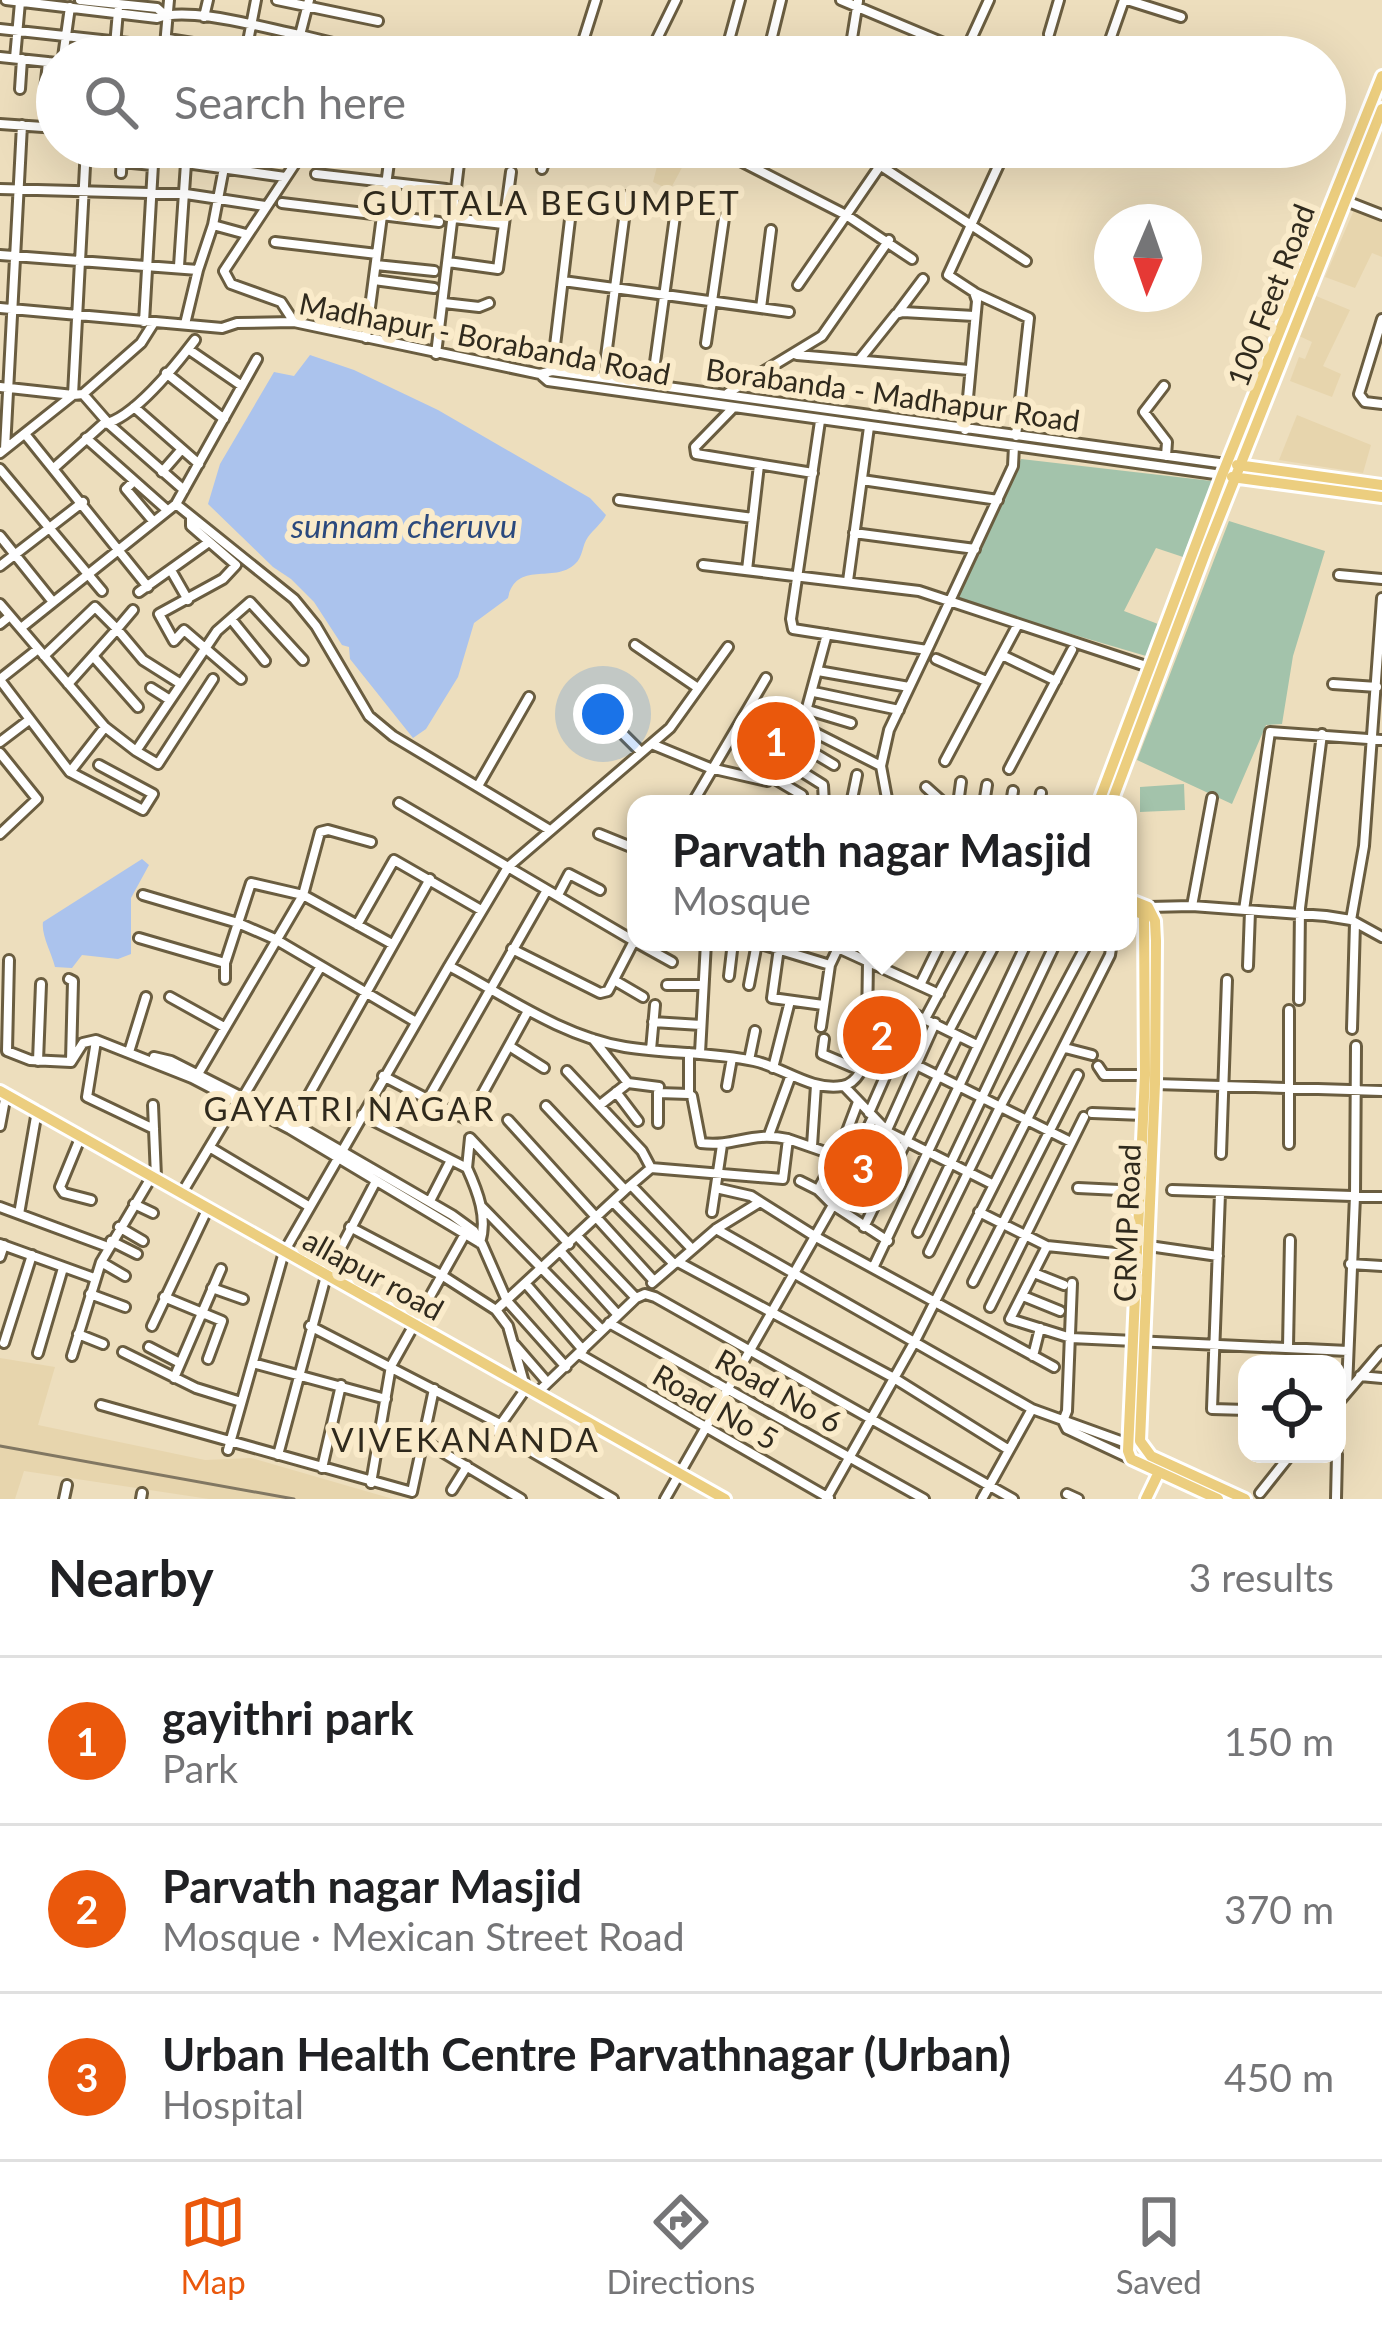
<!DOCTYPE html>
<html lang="en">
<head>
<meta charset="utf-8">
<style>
  :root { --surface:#fff; --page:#f2f2f2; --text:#202124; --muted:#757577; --line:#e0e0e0; --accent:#ea580c }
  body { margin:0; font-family:Lato,sans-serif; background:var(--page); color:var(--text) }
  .controls { position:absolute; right:36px; bottom:36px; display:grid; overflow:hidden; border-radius:24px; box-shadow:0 12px 48px #0002 }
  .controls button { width:108px; height:108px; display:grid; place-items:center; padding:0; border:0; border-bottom:3px solid var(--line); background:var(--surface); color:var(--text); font:60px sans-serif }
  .compass { position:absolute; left:1094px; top:204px; width:108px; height:108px; border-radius:50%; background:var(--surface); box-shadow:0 12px 48px #0002; rotate:182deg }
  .you { position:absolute; left:603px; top:714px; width:42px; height:42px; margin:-30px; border:9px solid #fff; border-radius:50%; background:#1a73e8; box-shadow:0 0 0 18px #1a73e833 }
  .badge { display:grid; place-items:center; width:78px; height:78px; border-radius:50%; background:var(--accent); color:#fff; font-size:39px; font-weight:700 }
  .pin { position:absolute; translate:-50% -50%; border:6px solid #fff; box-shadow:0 3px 12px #0006 }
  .popup { position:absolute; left:627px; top:795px; width:510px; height:156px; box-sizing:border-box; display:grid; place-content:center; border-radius:24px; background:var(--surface); filter:drop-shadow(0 3px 9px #0005); font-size:39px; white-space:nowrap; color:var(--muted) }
  .popup b { font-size:45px; color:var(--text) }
  .popup::after { content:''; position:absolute; left:50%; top:100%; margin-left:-24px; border:24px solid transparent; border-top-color:var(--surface) }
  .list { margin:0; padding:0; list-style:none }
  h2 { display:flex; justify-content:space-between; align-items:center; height:156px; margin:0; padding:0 48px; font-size:51px }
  h2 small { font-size:39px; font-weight:400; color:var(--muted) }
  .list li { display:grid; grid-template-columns:78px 1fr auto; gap:36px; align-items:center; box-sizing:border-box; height:168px; padding:0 48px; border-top:3px solid var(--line) }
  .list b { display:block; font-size:45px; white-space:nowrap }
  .list p { margin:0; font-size:39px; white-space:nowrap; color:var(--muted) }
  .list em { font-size:39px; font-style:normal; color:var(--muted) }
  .icon { flex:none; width:66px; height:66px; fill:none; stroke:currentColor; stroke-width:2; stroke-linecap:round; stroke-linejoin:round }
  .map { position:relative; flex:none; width:1382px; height:1499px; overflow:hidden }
  .search { position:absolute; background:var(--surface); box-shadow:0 12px 48px #0002; left:36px; right:36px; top:36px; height:132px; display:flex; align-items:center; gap:30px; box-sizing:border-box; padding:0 42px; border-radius:66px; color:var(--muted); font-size:45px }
  .sheet { height:660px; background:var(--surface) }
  nav { display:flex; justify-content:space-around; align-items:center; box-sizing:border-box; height:168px; border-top:3px solid var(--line); background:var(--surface); font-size:33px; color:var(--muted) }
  nav a { display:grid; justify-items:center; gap:6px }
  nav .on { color:var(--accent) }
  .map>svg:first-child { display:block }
  .built { fill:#e7d5ad }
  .green { fill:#a3c3ab }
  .water { fill:#abc3ed }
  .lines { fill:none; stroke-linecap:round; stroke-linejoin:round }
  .minor-casing { stroke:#6a5d40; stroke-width:14 }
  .major-casing { stroke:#fff; stroke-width:16 }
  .minor { stroke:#fff; stroke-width:8 }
  .major { stroke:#ecce7f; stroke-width:10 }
  .rail { stroke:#817762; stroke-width:3 }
  .labels { text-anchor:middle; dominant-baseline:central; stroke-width:12; stroke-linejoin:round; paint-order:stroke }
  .street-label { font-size:30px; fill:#302a1d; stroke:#faebca }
  .neighbourhood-label { font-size:33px; letter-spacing:3px; fill:#302a1d; stroke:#faebca }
  .water-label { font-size:33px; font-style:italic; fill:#2b497d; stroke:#faebca }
</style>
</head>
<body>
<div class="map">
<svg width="1382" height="1499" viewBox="0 0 1382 1499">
  <rect width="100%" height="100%" fill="#eddebd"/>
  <!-- built -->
  <path class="built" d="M662 147H693L670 190 653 182Z
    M1354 210 1382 221V257L1372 253 1355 288 1325 277Z
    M1316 296 1350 310 1323 366 1341 374 1332 397 1290 381 1299 357 1305 359 1312 342 1297 335Z
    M1297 415 1371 445 1363 473 1279 460Z
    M0 1358 55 1367 38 1425 205 1460 251 1458 393 1499H209L24 1471 15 1499H0Z"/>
  <!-- green -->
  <path class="green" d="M1021 459 1212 481 1183 557 1156 548 1124 611 1158 624 1146 656 956 600Z
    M1229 521 1325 551 1293 656 1282 724 1266 725 1232 804 1137 760Z
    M1184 784 1185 810 1140 812V787Z"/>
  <!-- water -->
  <path class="water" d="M310 355 354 370 438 410 590 498 606 515C602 523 594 529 588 537 582 545 583 557 575 564 554 584 516 560 508 598L474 623 458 677 426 729 413 738 350 659 349 647 342 645 314 602 291 579 273 567 208 504 220 464 274 372 294 376Z
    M142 859 149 865 131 898V954L118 959 82 955 72 968 55 967C52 954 41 935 43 922Z"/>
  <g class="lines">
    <defs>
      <path id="minor" d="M6 0 157 18C189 6 264 28 300 35L296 57
        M80 0 157 8 165 15
        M277 0 378 21
        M309 0 300 35 354 48
        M740 0 728 44 730 50 756 57
        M841 0 977 57
        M1127 0 1181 17
        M204 17 208 0
        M0 29 166 47
        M1049 34 1059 0
        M168 39 281 57
        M0 57 57 63
        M63 57 70 7
        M114 57 118 11
        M164 57 169 0
        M245 57 256 0
        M578 57 596 0
        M648 57 676 0
        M767 57 781 0
        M849 57 858 1
        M963 57 989 0
        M1104 57 1124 0
        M15 58 20 2
        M20 89 22 59
        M44 99 48 62
        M0 124 57 128
        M713 147 846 215 912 259
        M1045 147 1063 154 1075 147
        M390 151 420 153 421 147
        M121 162 153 165
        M881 166 1026 261
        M542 169 549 147
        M121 173 122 147
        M316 174 446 189
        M0 189 186 194 265 206
        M1346 201 1382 215
        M282 203 439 222
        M454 218 503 224
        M213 225 246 234
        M275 242 377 254
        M0 255 198 270 185 324
        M448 262 498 269 511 172
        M376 265 434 271
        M179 266 186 163 285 177
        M198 270 213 225 228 147
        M374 280 434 288
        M563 281 789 312
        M798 285 893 147
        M975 293 1029 318 1016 436
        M444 303 479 307 489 303
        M0 308 222 328 237 323 294 322 540 374 548 381 1222 475
        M761 308 771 230
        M899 311 923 279
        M1382 319 1359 394 1365 402 1382 404
        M144 322 154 147
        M294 322 281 302 231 284 224 271 306 147
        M366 338 391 147
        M706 343 724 218
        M188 349 242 386
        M436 354 461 147
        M797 355 969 370
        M860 359 896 314 903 312 974 316
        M605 364 627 196
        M654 370 676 209
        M552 371 573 194
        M166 373 224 419
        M540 374 552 371 1226 464
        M1164 386 1144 412 1167 442 1166 456
        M0 387 73 395 86 147
        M728 393 822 336 889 240
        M83 394 110 425 184 490
        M134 407 199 464
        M731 410 695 447 696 454 813 473
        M820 421 791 619 793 629 927 650 889 730 881 766 888 804
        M965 430 977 301 974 292 948 275 1007 147
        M25 434 148 587
        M86 438 166 509
        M5 449 22 125
        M0 453 73 395 83 394 141 343 153 324
        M54 468 103 424C132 420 176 365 195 340
        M0 469 102 591
        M162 472 182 449
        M862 480 998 500
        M134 481 126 489 153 521
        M619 500 753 518
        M176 504 257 359
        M191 518V526L236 565 223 579 159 614 174 641 184 630 241 679
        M854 533 975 549
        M0 536 53 602
        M703 565 919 591 1149 667
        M0 566 83 502
        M747 570 759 465
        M172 572 188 600
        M1339 575 1382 579
        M848 581 869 427
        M139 592 209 542
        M0 604 105 727 136 751 217 631 250 602 303 660
        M231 619 265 661
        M0 624 10 616
        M21 628 176 504 294 599 316 626 369 716 393 736 548 829
        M635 645 698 688
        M927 650 1013 466 1014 446
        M1002 655 1056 681
        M44 656 95 607 117 629 133 610
        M93 656 138 707
        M936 659 986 681
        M818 671 909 687
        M0 679 38 649
        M0 680 70 772 143 810 153 794 99 765
        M68 684 117 629 143 660 181 684
        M1333 684 1377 687
        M151 688 170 700
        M814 692 899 710
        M808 710 851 723
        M615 726 641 752
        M802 726 881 766
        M792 740 834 765
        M0 742 29 720
        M654 745 710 768 767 781 802 726 827 634
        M136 751 158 764 213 679
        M0 753 37 799 0 834
        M780 758 823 785 824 804
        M945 761 1017 626
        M1009 769 1072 650
        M70 772 105 727
        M770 776 802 795 800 804
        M478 786 529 697
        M926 787 945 804
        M399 803 634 941 636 936
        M692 804 766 678
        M851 804 857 775
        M958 804 961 782
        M984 804 987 785
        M1011 804 1013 791
        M1039 804 1041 793
        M599 834 636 849
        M143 895 238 923 275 939 416 1022
        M558 895 569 874 600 890
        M1192 906 1212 798
        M1149 907 1192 906 1326 916 1351 920 1382 937
        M1244 910 1270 732 1382 740
        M1351 920 1364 846 1382 598
        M357 925 394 860 481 910
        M139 938 225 963
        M754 942 830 965
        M825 942 939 994
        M779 948 772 998 823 1005
        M512 949 600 993 608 991 634 941 672 962
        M9 960 7 1051 30 1060 71 1062 83 1043 96 1040 192 1078 290 1129 482 1244 507 1301 566 1367
        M868 962 867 1025 872 1043
        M449 966 508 867 670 728 728 647
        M1248 966 1250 911
        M729 976 733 942
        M69 979 73 981 71 1061
        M225 979V963L251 883 303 895 392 944
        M614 980 643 997
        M667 985H703
        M749 985 757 943
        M920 985 941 942
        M170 997 224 1027
        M1299 1000 1300 908 1322 734
        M926 1017 966 942
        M653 1022 701 1025
        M821 1027 830 965 838 948
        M1352 1029 1355 923
        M949 1031 996 942
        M593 1039 628 1083 659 1087 658 1093 689 1094
        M824 1039 822 1054 860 1070
        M96 1041 87 1097 154 1129
        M509 1046 544 1068
        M1065 1048 1092 1055
        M651 1050 655 1005
        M888 1051 906 1010 977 1045
        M129 1052 146 997
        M689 1053V1094L692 1096 701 1143C738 1147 749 1131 788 1139
        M700 1053 706 942
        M154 1057 171 1061 293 1123 452 1215 474 1231 478 1240
        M749 1060 755 1031
        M38 1061 41 984
        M1098 1066 1104 1075H1145
        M773 1068 790 1001
        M567 1071 642 1151 651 1168
        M198 1074 303 895 320 832 328 830 371 842
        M383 1076 468 1120 528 1011
        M1155 1084 1382 1091
        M727 1086 732 1058
        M844 1086 888 1132 992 1184
        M616 1092 638 1121
        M243 1097 321 966
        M428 1099 547 890
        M153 1105 156 1177
        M600 1105 628 1083
        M546 1106 625 1190 631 1185 692 1249
        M869 1113 895 1054
        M1092 1113 1143 1115
        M362 1115 467 1168C478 1192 488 1218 480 1243
        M508 1120 654 1281
        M293 1123 430 879
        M658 1123V1093
        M0 1126 6 1094
        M769 1135 791 1075
        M81 1136 60 1187 64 1193 91 1200
        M1289 1144V1010
        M812 1146 816 1085
        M211 1148 310 1207
        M1221 1154 1227 980
        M855 1155 873 1117
        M467 1168 470 1138 569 1244
        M800 1181 818 1190
        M864 1181 935 1023
        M631 1185 651 1168 783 1179 788 1139 837 1156
        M716 1188 751 1196 816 1237 1054 1367
        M1078 1188 1140 1191
        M1172 1190 1382 1197
        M182 1193 237 1101
        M1220 1193 1212 1409 1247 1410
        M430 1201 450 1162
        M613 1202 674 1264 678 1262 894 1378 1009 1450
        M134 1204 153 1213
        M833 1205 888 1241
        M0 1207 108 1247
        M482 1207 602 1330
        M712 1212 722 1145
        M979 1212 1047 1246 1010 1319 1071 1338 1348 1351
        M19 1214 37 1111
        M119 1227 143 1241
        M350 1227 443 1276 496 1310 625 1190
        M864 1227 958 1036
        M716 1229 1032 1409 1126 1443
        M918 1232 1056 942
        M577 1236 636 1298 645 1294 655 1297 1013 1499
        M111 1241 137 1254
        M0 1244 94 1278
        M1047 1246 1135 1255
        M1149 1246 1218 1256
        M561 1252 618 1315
        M929 1252 1000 1107 1088 942
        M0 1257 4 1245
        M679 1261 716 1229 760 1202
        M101 1262 125 1276
        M1350 1264 1382 1266
        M873 1268 1027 942
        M1034 1273 1064 1285
        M973 1282 1078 1075
        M652 1283 674 1264
        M526 1284 583 1350
        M212 1288 243 1299
        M90 1294 125 1307
        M1023 1296 1060 1311
        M164 1297 222 1321 208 1359
        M990 1307 1084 1117
        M496 1310 508 1326 525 1386
        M609 1323 924 1499
        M152 1326 208 1208
        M310 1326 500 1424
        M78 1334 103 1344
        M4 1343 32 1255
        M515 1345 547 1382
        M149 1347 180 1363
        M1288 1347 1290 1240
        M123 1352 196 1388 241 1402
        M38 1353 63 1268
        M579 1354 829 1498
        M72 1356 101 1262 152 1176
        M1033 1356 1040 1328
        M253 1363 386 1399
        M1360 1376 1382 1378
        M174 1378 221 1269
        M527 1387 496 1431 613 1499
        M1347 1388 1355 1196 1356 1046
        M537 1393 636 1298
        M1337 1404 1382 1351
        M101 1405 412 1492 434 1389
        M1063 1421 1067 1411 1072 1283
        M1063 1421 1067 1429 1131 1459
        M424 1441 521 1499
        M1337 1449 1338 1403
        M228 1450 284 1252 449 966C506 996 561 1036 625 1047 668 1054 711 1052 754 1061 783 1067 810 1091 842 1086 860 1084 867 1057 872 1043L1071 1142
        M278 1455 326 1276 376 1181
        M322 1468 341 1385
        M371 1483 391 1366 465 1234
        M452 1490 467 1466
        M1260 1493 1291 1454
        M1067 1494 1078 1499
        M64 1499 67 1485
        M141 1499 142 1493
        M665 1499 833 1205 818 1190 841 1147 858 1102
        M826 1499 915 1341 1110 955 1112 942
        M982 1499 1032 1409
        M1336 1499 1337 1454"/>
      <path id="major" d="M1237 465 1382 485
        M1232 477 1382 497
        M1098 804 1222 475 1382 76
        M1111 804 1206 551 1382 109
        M1128 899 1148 907 1155 921 1156 941 1155 1084 1140 1441 1151 1456 1245 1499
        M1128 907 1144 915 1145 1075 1128 1451 1131 1459 1218 1499
        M0 1091 725 1499
        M1146 1499 1158 1474"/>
    </defs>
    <!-- minor casing -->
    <use href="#minor" class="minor-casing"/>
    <!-- major casing -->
    <use href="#major" class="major-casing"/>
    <!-- minor -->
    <use href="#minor" class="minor"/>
    <!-- major -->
    <use href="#major" class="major"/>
    <!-- rail -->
    <path class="rail" d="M0 1446 294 1499"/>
  </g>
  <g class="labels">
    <!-- street labels -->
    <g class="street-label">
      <text transform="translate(1270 295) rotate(-69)">100 Feet Road</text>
      <text transform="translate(485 338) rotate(11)">Madhapur - Borabanda Road</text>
      <text transform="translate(893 394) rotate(8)">Borabanda - Madhapur Road</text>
      <text transform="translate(1126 1223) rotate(-88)">CRMP Road</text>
      <text transform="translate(374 1274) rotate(29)">allapur road</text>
      <text transform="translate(779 1390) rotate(29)">Road No 6</text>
      <text transform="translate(716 1406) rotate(30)">Road No 5</text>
    </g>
    <!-- neighbourhood labels -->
    <g class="neighbourhood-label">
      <text x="552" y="202">GUTTALA BEGUMPET</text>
      <text x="350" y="1108">GAYATRI NAGAR</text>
      <text x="466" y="1439">VIVEKANANDA</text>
    </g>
    <!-- water labels -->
    <g class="water-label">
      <text x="404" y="525">sunnam cheruvu</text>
    </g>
  </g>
</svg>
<div class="controls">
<button><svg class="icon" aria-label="locate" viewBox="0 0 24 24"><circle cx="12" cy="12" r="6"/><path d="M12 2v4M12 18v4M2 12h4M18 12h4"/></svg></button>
</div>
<svg class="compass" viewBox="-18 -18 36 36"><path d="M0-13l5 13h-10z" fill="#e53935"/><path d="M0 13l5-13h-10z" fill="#757577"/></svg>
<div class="you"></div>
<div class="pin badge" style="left:776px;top:741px">1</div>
<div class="pin badge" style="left:882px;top:1035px">2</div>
<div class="popup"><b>Parvath nagar Masjid</b>Mosque</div>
<div class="pin badge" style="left:863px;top:1168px">3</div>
<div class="search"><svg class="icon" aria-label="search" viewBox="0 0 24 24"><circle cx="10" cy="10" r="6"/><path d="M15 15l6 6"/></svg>Search here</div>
</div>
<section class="sheet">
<h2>Nearby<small>3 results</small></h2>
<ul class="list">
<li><span class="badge">1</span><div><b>gayithri park</b><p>Park</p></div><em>150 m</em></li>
<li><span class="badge">2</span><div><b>Parvath nagar Masjid</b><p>Mosque · Mexican Street Road</p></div><em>370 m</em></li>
<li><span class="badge">3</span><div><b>Urban Health Centre Parvathnagar (Urban)</b><p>Hospital</p></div><em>450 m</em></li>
</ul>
</section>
<nav>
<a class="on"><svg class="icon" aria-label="map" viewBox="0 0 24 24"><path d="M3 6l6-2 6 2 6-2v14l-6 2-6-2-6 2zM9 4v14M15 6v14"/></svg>Map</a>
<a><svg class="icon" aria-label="directions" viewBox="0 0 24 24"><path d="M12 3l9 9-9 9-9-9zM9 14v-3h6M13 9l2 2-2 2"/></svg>Directions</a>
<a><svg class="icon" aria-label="saved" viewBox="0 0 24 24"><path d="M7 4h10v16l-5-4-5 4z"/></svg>Saved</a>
</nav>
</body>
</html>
